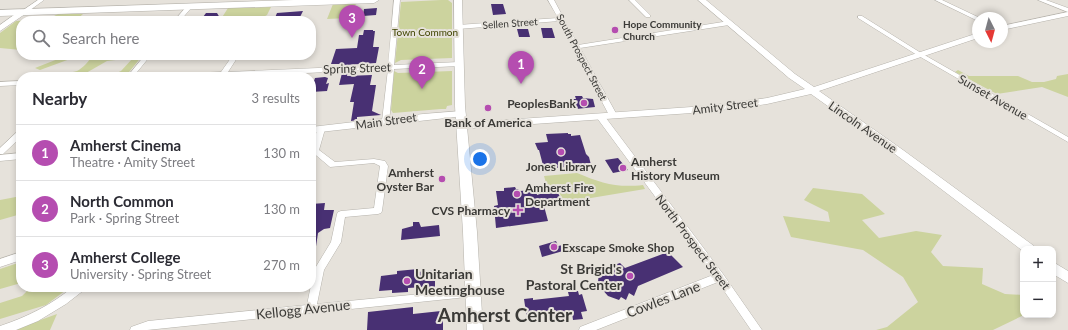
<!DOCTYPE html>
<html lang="en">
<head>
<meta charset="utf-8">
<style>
  :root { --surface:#fff; --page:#f2f2f3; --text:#2b2b33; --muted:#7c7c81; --line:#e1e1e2; --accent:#b54db0 }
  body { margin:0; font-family:Lato,sans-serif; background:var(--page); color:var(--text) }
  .controls { position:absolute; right:12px; bottom:12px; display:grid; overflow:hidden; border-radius:8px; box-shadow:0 2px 6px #0003 }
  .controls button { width:36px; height:36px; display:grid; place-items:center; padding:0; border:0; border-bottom:1px solid var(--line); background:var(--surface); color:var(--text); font:20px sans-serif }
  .compass { position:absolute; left:972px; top:12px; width:36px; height:36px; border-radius:50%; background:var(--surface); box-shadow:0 2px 6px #0003; rotate:174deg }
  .you { position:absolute; left:480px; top:159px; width:14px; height:14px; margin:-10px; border:3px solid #fff; border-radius:50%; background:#1a73e8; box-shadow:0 0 0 6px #1a73e833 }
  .badge { display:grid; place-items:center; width:26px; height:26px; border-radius:50%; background:var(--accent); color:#fff; font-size:13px; font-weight:700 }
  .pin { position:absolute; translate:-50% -33px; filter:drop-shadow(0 1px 2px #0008) }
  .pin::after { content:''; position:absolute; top:21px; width:14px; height:12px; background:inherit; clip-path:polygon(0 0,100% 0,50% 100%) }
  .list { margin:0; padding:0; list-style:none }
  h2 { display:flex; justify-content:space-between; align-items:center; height:52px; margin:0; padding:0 16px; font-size:17px }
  h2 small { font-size:13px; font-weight:400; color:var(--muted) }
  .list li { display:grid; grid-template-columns:26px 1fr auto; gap:12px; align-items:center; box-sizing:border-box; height:56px; padding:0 16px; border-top:1px solid var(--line) }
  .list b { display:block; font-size:15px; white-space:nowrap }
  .list p { margin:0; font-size:13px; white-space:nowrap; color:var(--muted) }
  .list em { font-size:13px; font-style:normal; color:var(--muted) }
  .icon { flex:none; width:22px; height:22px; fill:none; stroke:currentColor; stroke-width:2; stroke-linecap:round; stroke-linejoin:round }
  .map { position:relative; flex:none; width:1068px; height:330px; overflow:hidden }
  .search { position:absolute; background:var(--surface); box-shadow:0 2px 6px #0003; left:16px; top:16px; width:300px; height:44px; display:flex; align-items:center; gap:10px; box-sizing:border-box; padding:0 14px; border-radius:16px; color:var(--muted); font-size:15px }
  .panel { position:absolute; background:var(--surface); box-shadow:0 2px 6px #0003; left:16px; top:72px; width:300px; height:220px; border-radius:16px }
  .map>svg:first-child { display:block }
  .green { fill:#ccd39e }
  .building { fill:#483073 }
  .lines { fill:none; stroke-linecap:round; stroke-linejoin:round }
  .street-casing { stroke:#b6b3ac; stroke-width:1 }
  .secondary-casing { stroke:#b6b3ac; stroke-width:1 }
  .primary-casing { stroke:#b6b3ac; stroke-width:1 }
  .highway-casing { stroke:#b6b3ac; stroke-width:1 }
  .street { fill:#fff; fill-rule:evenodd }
  .secondary { fill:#fff; fill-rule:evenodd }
  .primary { fill:#fff; fill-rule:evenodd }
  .highway { fill:#fff; fill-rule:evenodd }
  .poi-dot { fill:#b54db0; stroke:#e6e2db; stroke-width:1.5 }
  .labels { text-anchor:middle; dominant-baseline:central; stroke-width:4; stroke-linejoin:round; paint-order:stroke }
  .far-street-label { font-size:10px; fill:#3b3a37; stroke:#e6e2db }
  .far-poi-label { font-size:10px; font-weight:bold; fill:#3b3a37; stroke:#e6e2db; text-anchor:start }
  .far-park-label { font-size:10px; fill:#404400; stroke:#e6e2db }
  .street-label { font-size:12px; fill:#3b3a37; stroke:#e6e2db }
  .poi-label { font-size:12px; font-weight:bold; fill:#3b3a37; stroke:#e6e2db; text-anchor:end }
  .near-poi-label { font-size:14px; font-weight:bold; fill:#3b3a37; stroke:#e6e2db; text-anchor:end }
  .near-street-label { font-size:14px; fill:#3b3a37; stroke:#e6e2db }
  .near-district-label { font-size:19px; font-weight:bold; fill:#3b3a37; stroke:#e6e2db }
</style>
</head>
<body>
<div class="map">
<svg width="1068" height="330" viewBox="0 0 1068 330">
  <rect width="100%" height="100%" fill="#e6e2db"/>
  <!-- green -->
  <path class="green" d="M441 0H448L452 3V58L401 60 395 63 401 2Z
    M356 3 353 15H349L348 18 327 19 333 4Z
    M271 7 267 15 258 20 225 21 221 19 228 8Z
    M58 14H83L75 21H52V17Z
    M35 20 21 21V50L0 48V33L16 21Z
    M63 55H81L40 70 35 68 63 57Z
    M93 55H143L125 77H107L121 71 133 58 107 61 79 77H56C62 71 69 74 77 71 83 68 89 61 93 55Z
    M958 70 969 76H1018L1032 82H1044L1056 79 1057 76 1068 74V97L1042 87 997 94 955 72Z
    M394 71 398 73 452 71V105L447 106 446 109H441L393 113 391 110Z
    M577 173C601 183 616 188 643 185L645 189 585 199 567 208 557 188 548 190 544 176Z
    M813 188 862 194 885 214 862 220 879 238 916 231 942 235 931 252 943 266 983 268 982 284 1005 294 1023 295 1024 315 993 330H876L887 327 918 302 903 277 863 250 791 237 783 216 830 222 828 212 804 200Z
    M21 196V214L0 220V200Z
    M21 262V283L0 289V269Z
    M31 287H70L46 305 0 319V303L22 296Z
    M57 314 50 330H13Z"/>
  <!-- building -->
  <path class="building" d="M491 4H503L506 14 493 15Z
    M377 8 376 15 363 16 364 9Z
    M303 11 299 19 274 20 277 13Z
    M206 13H217L220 18 212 21H200Z
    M541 28H552L555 38H543Z
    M517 29H528L530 37H519Z
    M364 30H373V31H375L373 47H379L376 63 344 65V64H331L336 49 357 48 359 35H363Z
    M348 72 347 76 372 75 370 85H376L372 111 381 115 357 117V120L351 121 354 102H350L354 84 339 85 342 73Z
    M325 77 328 78 326 84 329 83 327 91 311 92V84H313L315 78Z
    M575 96H582L583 98 593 99 595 107 576 109 573 99H576Z
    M568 133V134H571V136L580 135 586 154 589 157 591 165 544 169 539 150H538L535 143 548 142 546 134Z
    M618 158 628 170 613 173 605 160Z
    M515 187 516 189H518L519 191 536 190 537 195 556 189 563 203 544 206 548 221 496 228 494 206 498 205 496 191H504V188Z
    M325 203 324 210H334L330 228 324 229 318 233 315 253H311V204Z
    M413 222H419L421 227 439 225 440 236 401 240 402 229 413 226Z
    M556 241 558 246 568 244 570 249 542 257 539 246Z
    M668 252 683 267 638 286 634 296 629 293 626 300 621 297 619 300 608 296 600 287 598 282 599 272 604 273V269H611V266L620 263 625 268Z
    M418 269V272L435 270V288L424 289V287L408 288V292L392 293V290L379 291 381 276 397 274V271Z
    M578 291 579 295 582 294 587 311 581 312 583 319 573 320 572 313 527 319 524 299 533 298V300L569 296 568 292Z
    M413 307V314L441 311V319L443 318V330H367L368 312Z"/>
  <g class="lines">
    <defs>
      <path id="street" d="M38 0H44L26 13H22V11Z
        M394 0H400L394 65 459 62 462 64 459 66 394 69 389 123H386L382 121 388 69 225 77H155L158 75 221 72 233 55H239L228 72 388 65Z
        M548 0H554L578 45 729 21 732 23 729 25 580 48 617 115 613 117 609 115 559 21 458 29 455 27 458 25 558 18Z
        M629 0H635L650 15V17H646Z
        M935 0H942L980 18H978V21L976 20Z
        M1038 0H1046L1068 8V12Z
        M187 6 192 7 180 21H174Z
        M858 16H862L921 53 1068 137V142L917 55 858 18Z
        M145 55H151L133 77H127Z
        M21 81V85L0 86V82Z
        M597 114H603L723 274 762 330H751L718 282 596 330H579L580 327 713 275 597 118 596 116Z
        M318 127H324L325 129 319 150 335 162 374 159 385 161 388 166 382 211 381 213 378 214 345 217 341 242 324 270 317 304 473 289 477 290 478 293 477 296 147 330H130L131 327 148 321 307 305 314 270 331 242 337 214 338 212 341 211 374 208 380 166 374 163 330 167 311 151Z
        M18 131H21V137L3 154H0V148Z
        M21 252V260L0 267V259Z
        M73 287H85L84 290 66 304 38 321 16 330H0V326C27 317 51 305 73 287Z"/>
      <path id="secondary" d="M698 0H706L795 74 814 87 978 33V38L819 91 903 150 1034 246 1035 249H1023V251L895 154 811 94 767 104 706 112 462 129 457 126 462 123 706 106 767 98 805 89 789 78Z
        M21 10H24L28 12 0 31V25Z
        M1068 12V16L1002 30V26Z
        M461 111 466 114 464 116 311 133V127L423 114Z
        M21 153V159L0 161V155Z
        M1053 262 1068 271V283L1053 274Z"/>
      <path id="primary" d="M454 0H462L465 106 477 232 483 330H467L463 232 455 106Z"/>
      <path id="highway" d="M294 0H379L374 3 0 16V10Z"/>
    </defs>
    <!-- street casing -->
    <use href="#street" class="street-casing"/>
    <!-- secondary casing -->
    <use href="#secondary" class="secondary-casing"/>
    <!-- primary casing -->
    <use href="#primary" class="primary-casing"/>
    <!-- highway casing -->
    <use href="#highway" class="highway-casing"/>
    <!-- street -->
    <use href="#street" class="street"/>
    <!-- secondary -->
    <use href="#secondary" class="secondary"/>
    <!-- primary -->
    <use href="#primary" class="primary"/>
    <!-- highway -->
    <use href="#highway" class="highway"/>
  </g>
  <!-- markers -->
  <g class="poi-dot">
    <circle cx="615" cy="30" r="4"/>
    <circle cx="584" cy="103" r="4"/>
    <circle cx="488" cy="108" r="4"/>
    <circle cx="561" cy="152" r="4"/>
    <circle cx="623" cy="168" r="4"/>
    <circle cx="442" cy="179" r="4"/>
    <circle cx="517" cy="194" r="4"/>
    <path d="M516 204h4v4h4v4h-4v4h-4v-4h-4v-4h4z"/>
    <circle cx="554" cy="247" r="4"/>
    <circle cx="630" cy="276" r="4"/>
    <circle cx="407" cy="281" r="4"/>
  </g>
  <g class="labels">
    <!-- far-street labels -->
    <g class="far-street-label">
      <text transform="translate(510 23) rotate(-4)">Sellen Street</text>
      <text transform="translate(582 57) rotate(62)">South Prospect Street</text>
    </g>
    <!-- far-poi labels -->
    <g class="far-poi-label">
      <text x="623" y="24">Hope Community<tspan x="623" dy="12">Church</tspan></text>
    </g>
    <!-- far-park labels -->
    <g class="far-park-label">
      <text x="425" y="32">Town Common</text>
    </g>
    <!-- street labels -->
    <g class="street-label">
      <text transform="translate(357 68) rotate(-2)">Spring Street</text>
      <text transform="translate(993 97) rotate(30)">Sunset Avenue</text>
      <text transform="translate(725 106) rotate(-7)">Amity Street</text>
      <text transform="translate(386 121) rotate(-8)">Main Street</text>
      <text transform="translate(863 127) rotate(35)">Lincoln Avenue</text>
      <text transform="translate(693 242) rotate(53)">North Prospect Street</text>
    </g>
    <!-- poi labels -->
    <g class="poi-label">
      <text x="576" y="103">PeoplesBank</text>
      <text x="488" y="122" text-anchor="middle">Bank of America</text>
      <text x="631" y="161" text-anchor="start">Amherst<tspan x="631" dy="14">History Museum</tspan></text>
      <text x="561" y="166" text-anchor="middle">Jones Library</text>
      <text x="434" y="172">Amherst<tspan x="434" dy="14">Oyster Bar</tspan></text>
      <text x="525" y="187" text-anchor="start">Amherst Fire<tspan x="525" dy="14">Department</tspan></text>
      <text x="510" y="210">CVS Pharmacy</text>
      <text x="562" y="247" text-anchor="start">Exscape Smoke Shop</text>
    </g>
    <!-- near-poi labels -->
    <g class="near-poi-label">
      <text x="622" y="268">St Brigid's<tspan x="622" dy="16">Pastoral Center</tspan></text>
      <text x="415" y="273" text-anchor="start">Unitarian<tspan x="415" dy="16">Meetinghouse</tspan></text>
    </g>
    <!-- near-street labels -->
    <g class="near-street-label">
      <text transform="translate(663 299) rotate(-21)">Cowles Lane</text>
      <text transform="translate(303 309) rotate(-6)">Kellogg Avenue</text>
    </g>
    <!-- near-district labels -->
    <g class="near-district-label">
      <text x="505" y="314">Amherst Center</text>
    </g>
  </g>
</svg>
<div class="controls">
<button>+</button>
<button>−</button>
</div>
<svg class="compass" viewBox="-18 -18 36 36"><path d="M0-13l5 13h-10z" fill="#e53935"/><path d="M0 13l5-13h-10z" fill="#7c7c81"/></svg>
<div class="you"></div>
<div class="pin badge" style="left:521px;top:84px">1</div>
<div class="pin badge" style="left:422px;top:89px">2</div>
<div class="pin badge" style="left:352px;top:38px">3</div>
<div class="search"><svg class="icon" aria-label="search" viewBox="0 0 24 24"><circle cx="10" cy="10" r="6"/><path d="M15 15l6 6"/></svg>Search here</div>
<section class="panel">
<h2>Nearby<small>3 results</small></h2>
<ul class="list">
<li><span class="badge">1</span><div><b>Amherst Cinema</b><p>Theatre · Amity Street</p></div><em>130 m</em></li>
<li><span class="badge">2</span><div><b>North Common</b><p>Park · Spring Street</p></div><em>130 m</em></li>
<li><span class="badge">3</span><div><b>Amherst College</b><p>University · Spring Street</p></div><em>270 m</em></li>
</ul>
</section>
</div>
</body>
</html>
